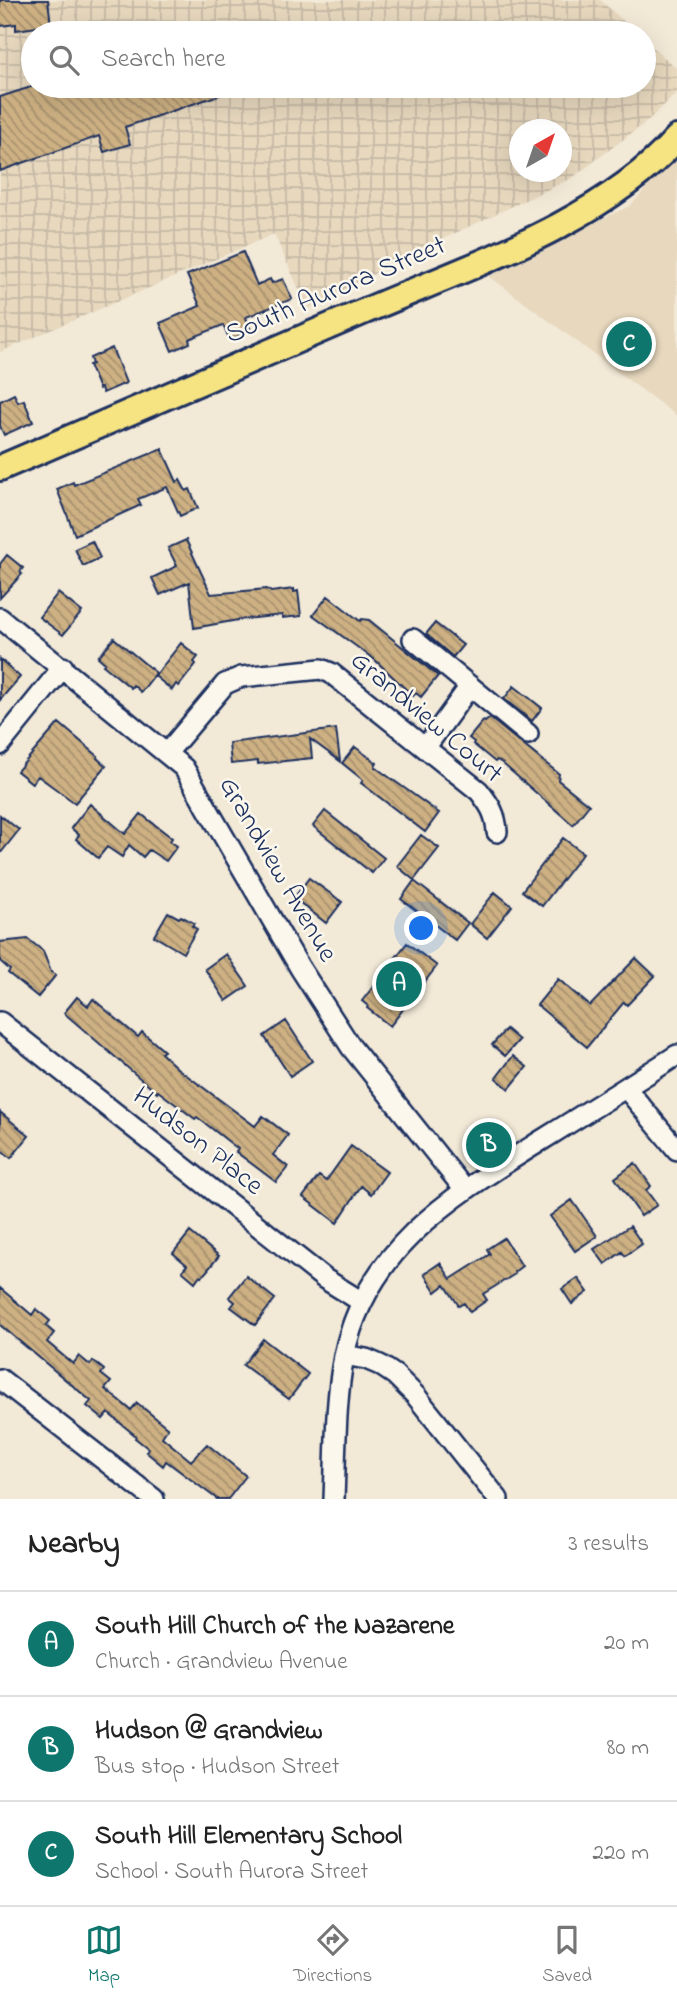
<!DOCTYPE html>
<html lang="en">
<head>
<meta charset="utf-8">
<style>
  :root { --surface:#fff; --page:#f2f2f2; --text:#222; --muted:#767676; --line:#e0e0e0; --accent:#0f766e }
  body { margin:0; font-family:"Indie Flower",sans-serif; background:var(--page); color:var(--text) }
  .compass { position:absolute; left:509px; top:119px; width:63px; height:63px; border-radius:50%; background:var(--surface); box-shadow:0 7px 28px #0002; rotate:40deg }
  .you { position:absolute; left:422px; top:929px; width:24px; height:24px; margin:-18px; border:5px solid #fff; border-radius:50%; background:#1a73e8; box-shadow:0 0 0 10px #1a73e833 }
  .badge { display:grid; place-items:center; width:46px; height:46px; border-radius:50%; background:var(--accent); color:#fff; font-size:23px; font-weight:700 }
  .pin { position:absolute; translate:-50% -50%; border:4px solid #fff; box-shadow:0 2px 7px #0006 }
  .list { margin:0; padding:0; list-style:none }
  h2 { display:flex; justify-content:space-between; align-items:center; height:91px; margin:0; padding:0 28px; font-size:30px }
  h2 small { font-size:23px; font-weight:400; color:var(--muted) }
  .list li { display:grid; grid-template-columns:46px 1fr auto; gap:21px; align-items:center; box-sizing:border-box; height:105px; padding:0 28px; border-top:2px solid var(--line) }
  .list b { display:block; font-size:26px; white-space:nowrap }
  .list p { margin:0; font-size:23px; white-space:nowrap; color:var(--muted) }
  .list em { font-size:23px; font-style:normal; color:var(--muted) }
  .icon { flex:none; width:38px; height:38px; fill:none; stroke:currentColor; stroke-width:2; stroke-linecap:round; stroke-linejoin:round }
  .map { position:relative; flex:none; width:677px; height:1499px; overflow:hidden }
  .search { position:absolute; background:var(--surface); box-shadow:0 7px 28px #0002; left:21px; right:21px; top:21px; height:77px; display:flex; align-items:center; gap:18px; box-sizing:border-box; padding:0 24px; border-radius:38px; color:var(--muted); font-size:26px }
  .sheet { height:406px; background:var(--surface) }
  nav { display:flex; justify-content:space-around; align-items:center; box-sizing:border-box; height:98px; border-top:2px solid var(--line); background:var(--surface); font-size:19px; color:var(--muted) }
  nav a { display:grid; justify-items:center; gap:4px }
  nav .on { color:var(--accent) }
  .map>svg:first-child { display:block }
  .built { fill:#e7d8be }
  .industrial { fill:url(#industrial-grid); fill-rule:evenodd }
  .building { fill:url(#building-back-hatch); stroke:#1b2f5e; stroke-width:2 }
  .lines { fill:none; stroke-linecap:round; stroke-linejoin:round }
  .minor-casing { stroke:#1b2f5e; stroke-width:24 }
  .major-casing { stroke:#1b2f5e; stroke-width:30 }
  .minor { stroke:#fbf7ec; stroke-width:19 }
  .major { stroke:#f6e381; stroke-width:24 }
  .labels { text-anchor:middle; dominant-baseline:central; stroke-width:5; stroke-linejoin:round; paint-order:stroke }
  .street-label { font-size:28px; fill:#1b2f5e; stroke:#fbf7ec }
</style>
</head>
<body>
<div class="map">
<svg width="677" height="1499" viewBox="0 0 677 1499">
  <defs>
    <pattern id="industrial-grid" width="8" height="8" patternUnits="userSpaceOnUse" patternTransform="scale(1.75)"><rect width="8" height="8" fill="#e7d8be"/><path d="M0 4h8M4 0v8" fill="none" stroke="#c6baa6"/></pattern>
    <pattern id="building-back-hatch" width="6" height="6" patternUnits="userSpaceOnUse" patternTransform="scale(1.75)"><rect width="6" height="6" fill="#ceb183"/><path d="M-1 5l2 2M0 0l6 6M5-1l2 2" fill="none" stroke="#a6906e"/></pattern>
  </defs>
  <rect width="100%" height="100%" fill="#f2e9d7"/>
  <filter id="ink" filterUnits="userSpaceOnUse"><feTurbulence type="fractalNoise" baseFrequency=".0143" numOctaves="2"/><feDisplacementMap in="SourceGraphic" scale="14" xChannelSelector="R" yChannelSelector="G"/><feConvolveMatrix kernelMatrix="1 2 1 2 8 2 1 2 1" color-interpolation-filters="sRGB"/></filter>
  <g filter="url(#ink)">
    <!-- built -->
    <path class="built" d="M677 155V416L485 273 630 206Z"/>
    <!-- industrial -->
    <path class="industrial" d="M0 0H600L637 33H33V86H644V39L677 69V93L645 123 572 178 415 252 308 309 274 234 0 352ZM520 130H562V172H520Z"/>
    <!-- building -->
    <path class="building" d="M0 0H48L51 25 16 30V24L0 26Z
      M34 86H239L240 88 125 127 130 144 104 152 99 136 0 171V97Z
      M243 252 257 285 270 279 272 283 283 279 292 299 246 317 251 331 230 340 223 325 189 339 190 343 172 351 160 323 200 306 187 275Z
      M112 348 126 383 103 393 101 388 99 389 89 365 92 364 90 358Z
      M14 394 18 402 24 400 33 422 4 435 0 426V401Z
      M162 449 177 482 180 480 186 491 190 489 198 508 180 516 167 487 138 499 141 505 75 535 57 489 73 482 74 485Z
      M186 540 211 594 267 589 271 592 294 589V592L298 591 301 616 282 618V615L238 620 194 628 189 582 160 595 152 578 177 566 168 548Z
      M92 541 100 558 83 566 75 549Z
      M7 555 23 568 20 572 22 574 0 598V564Z
      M58 593 82 612 63 635 39 617Z
      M328 596 360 621 362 619 369 620 438 676 421 697 416 693 413 696 375 660 313 615Z
      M435 623 463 645 453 657 426 634Z
      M114 638 156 673 141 692 133 685 131 688 103 665 105 663 98 657Z
      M181 643 198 657 194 662 196 664 179 686 176 684 172 690 155 676Z
      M0 659 20 677 0 700Z
      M514 686 542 708 532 721 504 699Z
      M490 718 559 774 558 780 589 805 573 825 502 763 497 760 495 762 473 744 474 742 469 738 483 721 485 722Z
      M59 723 98 756 97 758 106 766 75 803 38 776 32 783 17 771Z
      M336 729 340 761 310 739 312 758 258 764V761L231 764 229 743Z
      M355 747 377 763 375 767 439 813 425 832 361 783 363 780 342 763Z
      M90 804 125 834 141 814 172 838 170 841 177 846 166 861 149 850 143 857 129 845 122 857 107 847 98 858 76 839 79 835 71 828Z
      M325 811 384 858 372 873 313 826Z
      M0 815 19 830 0 854Z
      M421 835 439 848 414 880 397 866Z
      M563 838 583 853 542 906 522 891Z
      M309 878 342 902 326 923 294 898Z
      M414 881 468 923 455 940 401 899Z
      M495 892 512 906 487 938 470 924Z
      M168 912 179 918 181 916 194 923 192 926 197 929 183 953 154 936Z
      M28 939 43 951 51 972 56 975 38 997 8 973 10 970 0 961V942Z
      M407 943 437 966 390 1026 367 1008 368 1006 362 1001Z
      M226 954 248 986 226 1001 205 969Z
      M636 958 655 976 627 1005 624 1002 587 1047 537 1005 558 979 590 1006Z
      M77 997 88 1006 93 999 138 1037 142 1032 164 1051 161 1053 177 1068 255 1126 263 1116 288 1135 273 1155 288 1167 276 1182 236 1152 238 1149 197 1117 195 1119 158 1091 157 1093 64 1013Z
      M286 1021 312 1061 290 1076 264 1036Z
      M506 1029 519 1040 505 1056 492 1045Z
      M513 1056 527 1067 509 1089 496 1078Z
      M0 1112 29 1136 11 1158 0 1149Z
      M351 1146 387 1172 371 1194 361 1186 337 1223 303 1197 319 1176 326 1181Z
      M635 1163 651 1186 646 1190 657 1205 641 1216 615 1178Z
      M572 1200 597 1236 575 1251 550 1216Z
      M630 1226 642 1244 625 1256 622 1252 605 1264 594 1249Z
      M190 1232 219 1256 202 1277 200 1275 195 1282 182 1271 187 1265 173 1253Z
      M504 1238 522 1266 514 1272 515 1274 483 1294 487 1300 470 1312 464 1303 459 1306 445 1285 436 1292 424 1274 440 1263 451 1279 490 1254 487 1249Z
      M246 1276 275 1299 255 1325 231 1307 235 1302 229 1297Z
      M578 1278 588 1292 572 1304 562 1289Z
      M0 1288 32 1315 36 1309 50 1321 46 1326 54 1333 47 1342 73 1364 79 1356 90 1365 93 1361 104 1370 101 1374 111 1382 105 1389 131 1410 137 1403 168 1428 162 1437 191 1461 207 1444 246 1476 228 1499H217L166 1461 163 1466 146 1452 149 1449 135 1438 136 1436 108 1413 103 1419 87 1406 91 1401 0 1325Z
      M263 1339 308 1374 289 1399 243 1365Z"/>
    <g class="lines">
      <defs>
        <path id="minor" d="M0 618 184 768 300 968 351 1047 465 1190
          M413 639 528 734
          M0 745 63 667
          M425 748 470 686
          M167 753 225 684 241 677 321 669 331 673 479 791C490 805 496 814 497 832
          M0 1022 325 1279 362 1302
          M626 1088 677 1150
          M344 1355 366 1359 380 1365 395 1375 416 1396 498 1499
          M0 1379 154 1499
          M334 1499C336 1452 335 1402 344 1356 366 1247 455 1195 542 1140 587 1112 632 1084 677 1055"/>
        <path id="major" d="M0 468C122 416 243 363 365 311 467 267 602 223 677 138"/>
      </defs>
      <!-- minor casing -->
      <use href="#minor" class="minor-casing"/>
      <!-- major casing -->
      <use href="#major" class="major-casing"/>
      <!-- minor -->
      <use href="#minor" class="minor"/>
      <!-- major -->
      <use href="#major" class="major"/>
    </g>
  </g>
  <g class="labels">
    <!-- street labels -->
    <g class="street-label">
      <text transform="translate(336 291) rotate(-23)">South Aurora Street</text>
      <text transform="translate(426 718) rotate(40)">Grandview Court</text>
      <text transform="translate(277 870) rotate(60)">Grandview Avenue</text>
      <text transform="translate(197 1142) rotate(38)">Hudson Place</text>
    </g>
  </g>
</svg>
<svg class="compass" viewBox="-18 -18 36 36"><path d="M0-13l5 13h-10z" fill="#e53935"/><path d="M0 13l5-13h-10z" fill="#767676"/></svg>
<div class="you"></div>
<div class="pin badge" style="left:399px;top:984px">A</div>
<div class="pin badge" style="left:489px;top:1145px">B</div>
<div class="pin badge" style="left:629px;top:344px">C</div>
<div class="search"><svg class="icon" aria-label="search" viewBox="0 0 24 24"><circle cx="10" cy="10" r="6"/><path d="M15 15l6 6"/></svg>Search here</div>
</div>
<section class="sheet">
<h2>Nearby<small>3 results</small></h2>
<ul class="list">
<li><span class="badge">A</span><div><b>South Hill Church of the Nazarene</b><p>Church · Grandview Avenue</p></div><em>20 m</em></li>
<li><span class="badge">B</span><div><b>Hudson @ Grandview</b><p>Bus stop · Hudson Street</p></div><em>80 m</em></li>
<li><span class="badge">C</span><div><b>South Hill Elementary School</b><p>School · South Aurora Street</p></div><em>220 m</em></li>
</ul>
</section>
<nav>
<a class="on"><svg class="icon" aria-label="map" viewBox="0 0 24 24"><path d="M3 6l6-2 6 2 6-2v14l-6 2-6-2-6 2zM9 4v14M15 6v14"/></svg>Map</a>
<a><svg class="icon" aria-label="directions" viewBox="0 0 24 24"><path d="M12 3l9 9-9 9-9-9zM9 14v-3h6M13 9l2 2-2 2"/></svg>Directions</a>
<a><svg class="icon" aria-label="saved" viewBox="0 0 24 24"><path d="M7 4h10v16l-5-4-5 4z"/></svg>Saved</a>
</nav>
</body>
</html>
